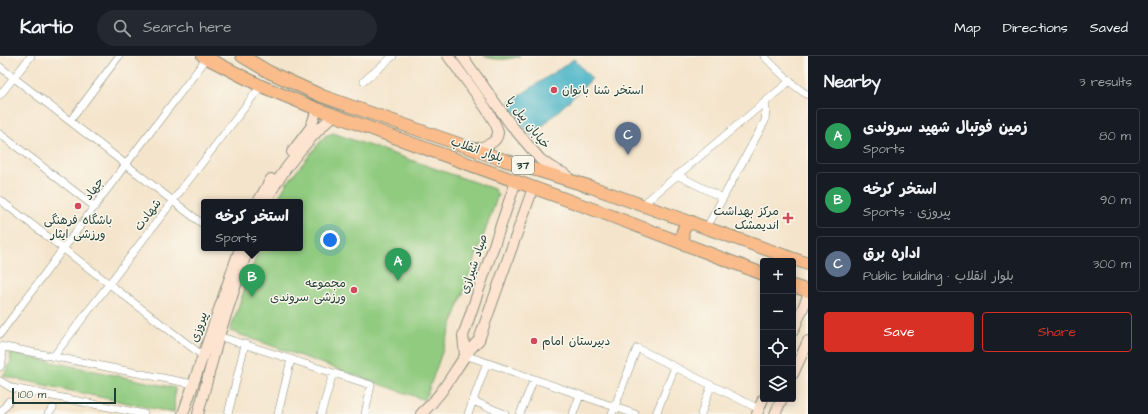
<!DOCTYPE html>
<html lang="en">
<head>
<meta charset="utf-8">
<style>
  :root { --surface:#171b24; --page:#242831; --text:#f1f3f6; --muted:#9ea1a6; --line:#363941; --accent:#d93025 }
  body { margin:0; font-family:"Architects Daughter","Playpen Sans Arabic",sans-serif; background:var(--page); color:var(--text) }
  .controls { position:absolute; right:12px; bottom:12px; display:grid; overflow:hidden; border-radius:4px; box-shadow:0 2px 10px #0003 }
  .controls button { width:36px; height:36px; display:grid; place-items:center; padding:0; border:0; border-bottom:1px solid var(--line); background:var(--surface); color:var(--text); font:20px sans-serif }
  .scale { position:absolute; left:12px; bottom:10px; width:104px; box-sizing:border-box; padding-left:4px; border:2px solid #1f3d34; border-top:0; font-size:11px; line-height:14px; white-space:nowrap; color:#1f3d34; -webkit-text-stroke:3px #fbf7ec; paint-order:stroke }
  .you { position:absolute; left:330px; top:184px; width:14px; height:14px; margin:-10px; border:3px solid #fff; border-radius:50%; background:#1a73e8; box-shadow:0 0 0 6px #1a73e833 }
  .badge { display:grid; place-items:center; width:26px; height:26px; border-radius:50%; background:var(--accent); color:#fff; font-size:13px; font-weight:700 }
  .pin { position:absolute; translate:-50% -33px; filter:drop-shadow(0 1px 2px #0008) }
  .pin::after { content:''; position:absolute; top:21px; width:14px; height:12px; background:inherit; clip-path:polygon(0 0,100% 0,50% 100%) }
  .popup { position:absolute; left:201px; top:143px; width:102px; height:52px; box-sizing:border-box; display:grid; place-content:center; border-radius:4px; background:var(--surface); filter:drop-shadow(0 1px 3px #0005); font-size:13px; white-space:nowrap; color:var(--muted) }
  .popup b { font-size:15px; color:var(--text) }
  .popup::after { content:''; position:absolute; left:50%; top:100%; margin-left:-8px; border:8px solid transparent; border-top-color:var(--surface) }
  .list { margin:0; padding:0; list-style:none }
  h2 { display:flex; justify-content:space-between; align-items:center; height:52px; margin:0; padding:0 16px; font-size:17px }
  h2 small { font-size:13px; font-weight:400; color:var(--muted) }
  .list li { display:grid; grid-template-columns:26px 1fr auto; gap:12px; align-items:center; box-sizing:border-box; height:56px; margin:0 8px 8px; padding:0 8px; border:1px solid var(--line); border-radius:4px }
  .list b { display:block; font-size:15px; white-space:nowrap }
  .list p { margin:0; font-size:13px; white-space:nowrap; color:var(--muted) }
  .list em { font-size:13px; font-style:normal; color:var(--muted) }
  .actions { display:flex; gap:8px; padding:12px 16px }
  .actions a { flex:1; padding:9px 0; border:1px solid var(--accent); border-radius:4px; text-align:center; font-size:14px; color:var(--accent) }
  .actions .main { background:var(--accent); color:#fff }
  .icon { flex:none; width:22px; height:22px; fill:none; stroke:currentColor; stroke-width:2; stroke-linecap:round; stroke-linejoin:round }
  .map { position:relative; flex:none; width:808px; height:358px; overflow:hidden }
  header { display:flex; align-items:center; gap:24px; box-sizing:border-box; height:56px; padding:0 20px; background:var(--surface); border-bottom:1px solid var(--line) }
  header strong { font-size:19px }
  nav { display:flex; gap:22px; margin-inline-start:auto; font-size:14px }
  .search { width:280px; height:36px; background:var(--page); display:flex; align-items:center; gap:10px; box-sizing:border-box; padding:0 14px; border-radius:22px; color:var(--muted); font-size:15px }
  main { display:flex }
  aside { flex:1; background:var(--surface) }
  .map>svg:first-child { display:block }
  .green { fill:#91cb80; stroke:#58845a }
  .water { fill:#48b4c6; stroke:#34787d }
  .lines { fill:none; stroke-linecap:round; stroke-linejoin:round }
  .street-casing { stroke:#8a9080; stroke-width:8 }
  .secondary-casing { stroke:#8a9080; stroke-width:12 }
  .primary-casing { stroke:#8a9080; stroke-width:14 }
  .street { stroke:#fff; stroke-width:7 }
  .secondary { stroke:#fde4d1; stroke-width:10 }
  .primary { stroke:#fabc8b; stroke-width:12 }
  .poi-dot { fill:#d1495b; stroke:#fbf7ec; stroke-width:1.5 }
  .labels { text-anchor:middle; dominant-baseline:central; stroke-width:3; stroke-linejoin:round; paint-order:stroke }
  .shield { fill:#fbf7ec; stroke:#61756b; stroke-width:1 }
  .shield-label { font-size:11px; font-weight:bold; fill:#1f3d34 }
  .poi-label { font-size:12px; fill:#1f3d34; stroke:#fbf7ec; text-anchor:start }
  .street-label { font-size:12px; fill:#1f3d34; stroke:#fbf7ec }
</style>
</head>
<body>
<header>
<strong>Kartio</strong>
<div class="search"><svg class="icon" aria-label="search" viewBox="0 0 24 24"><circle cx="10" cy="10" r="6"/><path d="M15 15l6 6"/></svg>Search here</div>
<nav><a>Map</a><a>Directions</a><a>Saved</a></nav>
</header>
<main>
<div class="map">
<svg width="808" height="358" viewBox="0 0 808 358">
  <rect width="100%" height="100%" fill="#fbf7ec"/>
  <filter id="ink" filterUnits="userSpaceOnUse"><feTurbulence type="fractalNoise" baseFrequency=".025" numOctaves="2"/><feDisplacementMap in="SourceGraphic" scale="8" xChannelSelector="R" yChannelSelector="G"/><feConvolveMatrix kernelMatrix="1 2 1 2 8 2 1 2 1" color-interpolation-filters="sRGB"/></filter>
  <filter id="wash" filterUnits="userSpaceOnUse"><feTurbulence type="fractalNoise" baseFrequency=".012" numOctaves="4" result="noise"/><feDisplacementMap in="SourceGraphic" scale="16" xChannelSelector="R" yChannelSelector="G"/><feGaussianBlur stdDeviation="0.9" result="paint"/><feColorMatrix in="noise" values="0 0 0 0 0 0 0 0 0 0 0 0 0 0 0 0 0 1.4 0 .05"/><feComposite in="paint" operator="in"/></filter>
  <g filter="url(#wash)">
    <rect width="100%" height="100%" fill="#f4e4cb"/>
    <!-- green -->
    <path class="green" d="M484 0H520C507 4 497 5 484 0Z
      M333 77 494 133 498 139 425 344 230 275 259 192H300V146H276L287 127 325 80Z
      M10 297 175 332 174 357 3 320 11 306Z"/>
    <!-- water -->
    <path class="water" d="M574 3 592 23 531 81 511 55 510 46Z"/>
  </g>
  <g filter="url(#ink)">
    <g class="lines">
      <defs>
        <path id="street" d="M764 0C778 14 791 29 808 39
          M0 11 204 169
          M364 25 393 0
          M0 39 31 0
          M70 65 119 0
          M0 78 95 151
          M677 119 723 142
          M0 144 203 300
          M642 149 790 25
          M707 171 765 65 766 52V45
          M0 278 126 108 207 2
          M215 279 371 329 365 358
          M0 290 193 328
          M0 293C4 299 3 305 0 311
          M465 299 635 358
          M53 301 261 30
          M0 325 12 332 144 358
          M473 345 505 358
          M0 357 9 345
          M48 358 53 352
          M228 358 245 288
          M278 358 291 303
          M321 358 333 317
          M468 358 487 307
          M520 358 534 323
          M573 358 580 339
          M612 358 637 292 759 353
          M656 358 675 311
          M701 358 711 330"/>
        <path id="secondary" d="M448 0C457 12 499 66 498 77 497 88 483 91 474 93
          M462 0 511 69 540 103 551 111 567 119
          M292 96 311 71 317 53
          M258 146 271 123
          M266 146C280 115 309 82 334 59
          M793 275 808 240
          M465 299 463 280 516 125
          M793 318 808 285
          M183 358 240 192
          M198 358 219 280 248 192
          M421 358C441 340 450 322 465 300 469 294 474 289 479 284L533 132
          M757 358 763 343
          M775 358 782 343"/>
        <path id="primary" d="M203 0 261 30 317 53 606 158 763 218
          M242 0 269 16 322 40 504 104 591 131 808 208
          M687 189C679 181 682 170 692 166
          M793 230 808 235"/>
      </defs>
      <!-- street casing -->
      <use href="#street" class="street-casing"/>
      <!-- secondary casing -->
      <use href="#secondary" class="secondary-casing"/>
      <!-- primary casing -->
      <use href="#primary" class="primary-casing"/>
      <!-- street -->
      <use href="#street" class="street"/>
      <!-- secondary -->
      <use href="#secondary" class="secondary"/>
      <!-- primary -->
      <use href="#primary" class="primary"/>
    </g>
  </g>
  <!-- markers -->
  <g class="poi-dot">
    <circle cx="554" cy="34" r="4"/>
    <circle cx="78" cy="150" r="4"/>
    <path d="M786 156h4v4h4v4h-4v4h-4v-4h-4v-4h4z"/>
    <circle cx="354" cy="234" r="4"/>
    <circle cx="534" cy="285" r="4"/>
  </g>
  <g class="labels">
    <!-- shield labels -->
    <rect class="shield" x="512" y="100" width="22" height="18" rx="3"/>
    <g class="shield-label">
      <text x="523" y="109">37</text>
    </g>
    <!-- poi labels -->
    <g class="poi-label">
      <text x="562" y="34">استخر شنا بانوان</text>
      <text x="779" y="155" text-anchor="end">مرکز بهداشت<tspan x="779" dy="14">اندیمشک</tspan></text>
      <text x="78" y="164" text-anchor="middle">باشگاه فرهنگی<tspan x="78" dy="14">ورزشی ایثار</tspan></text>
      <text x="346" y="227" text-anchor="end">مجموعه<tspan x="346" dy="14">ورزشی سروندی</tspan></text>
      <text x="542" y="285">دبیرستان امام</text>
    </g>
    <!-- street labels -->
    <g class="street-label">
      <text transform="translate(528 67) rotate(52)">خیابان پیل پا</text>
      <text transform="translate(477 94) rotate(19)">بلوار انقلاب</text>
      <text transform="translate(94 133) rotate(-54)">جهاد</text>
      <text transform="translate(148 159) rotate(-53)">شهادت</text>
      <text transform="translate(474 208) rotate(-71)">صیاد شیرازی</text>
      <text transform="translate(199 271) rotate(-71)">پیروزی</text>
    </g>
  </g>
</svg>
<div class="controls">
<button>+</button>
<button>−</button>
<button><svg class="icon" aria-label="locate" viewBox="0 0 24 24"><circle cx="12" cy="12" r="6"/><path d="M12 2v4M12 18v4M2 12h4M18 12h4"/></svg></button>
<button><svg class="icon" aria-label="layers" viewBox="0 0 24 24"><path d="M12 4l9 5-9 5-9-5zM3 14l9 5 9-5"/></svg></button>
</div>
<div class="scale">100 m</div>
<div class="you"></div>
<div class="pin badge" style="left:398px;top:225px;background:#2e9e5b">A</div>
<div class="pin badge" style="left:252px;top:241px;background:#2e9e5b">B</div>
<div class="popup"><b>استخر کرخه</b>Sports</div>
<div class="pin badge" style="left:628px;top:99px;background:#5c6f8a">C</div>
</div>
<aside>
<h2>Nearby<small>3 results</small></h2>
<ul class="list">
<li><span class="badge" style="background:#2e9e5b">A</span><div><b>زمین فوتبال شهید سروندی</b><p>Sports</p></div><em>80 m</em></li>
<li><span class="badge" style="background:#2e9e5b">B</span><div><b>استخر کرخه</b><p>Sports · پیروزی</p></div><em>90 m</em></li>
<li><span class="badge" style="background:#5c6f8a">C</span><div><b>اداره برق</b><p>Public building · بلوار انقلاب</p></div><em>300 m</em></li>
</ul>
<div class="actions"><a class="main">Save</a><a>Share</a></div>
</aside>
</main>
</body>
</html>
